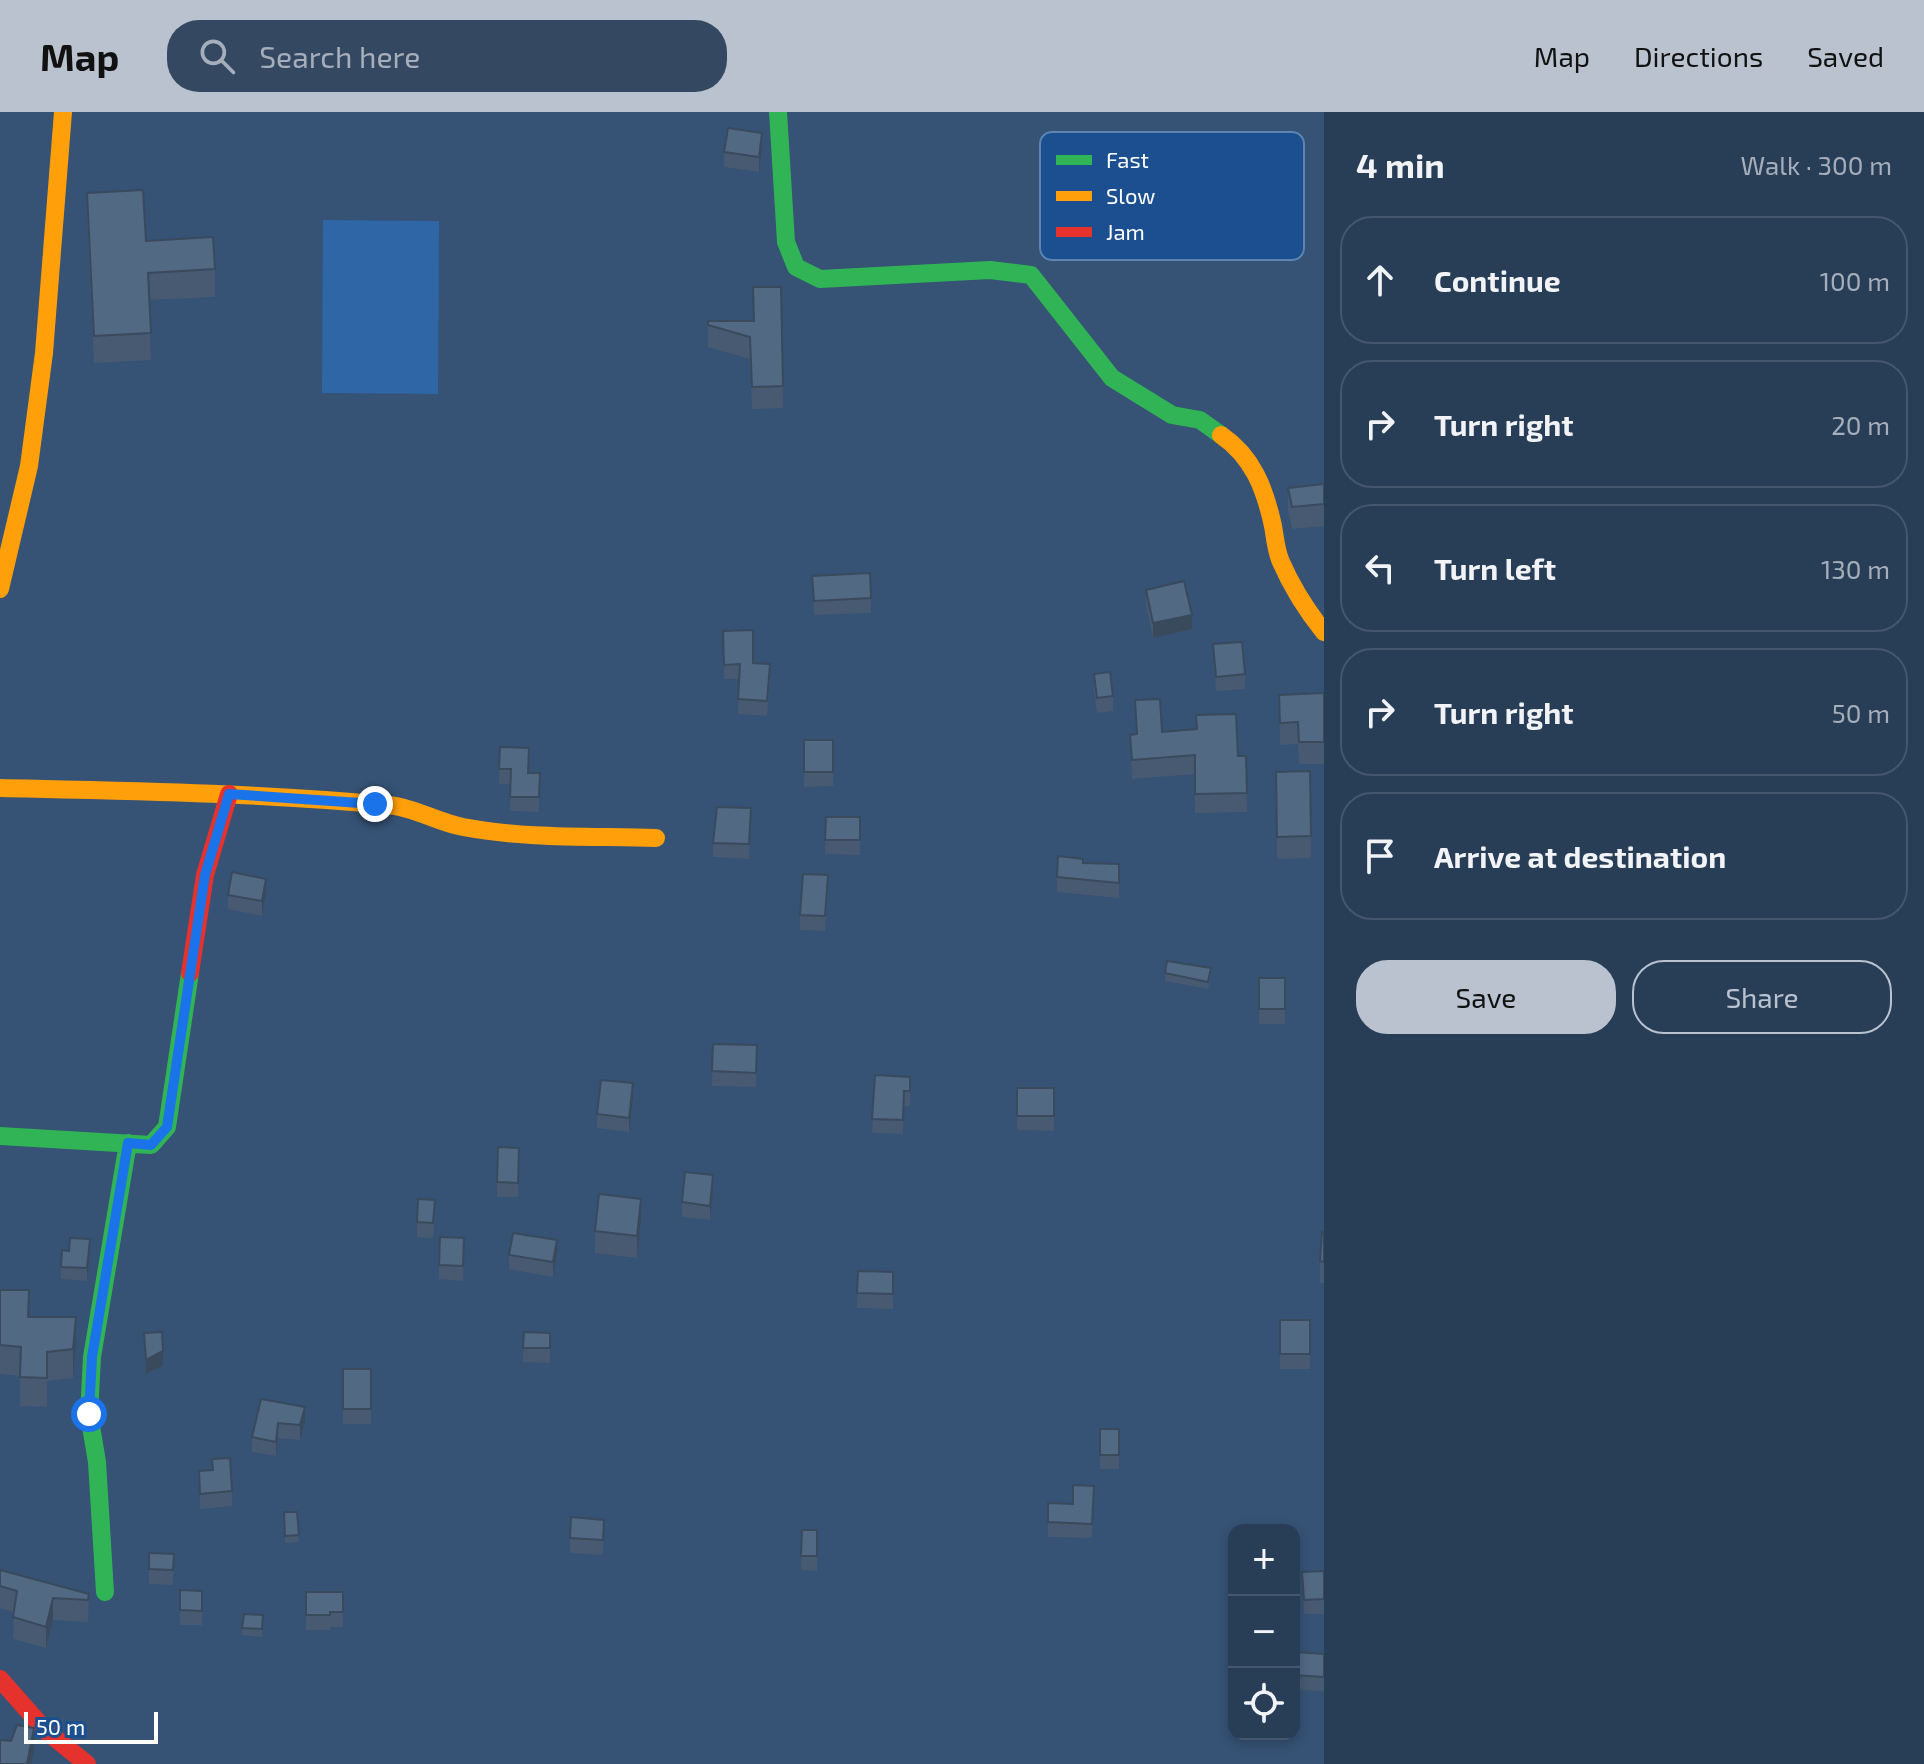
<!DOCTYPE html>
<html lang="en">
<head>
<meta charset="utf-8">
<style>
  :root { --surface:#283e57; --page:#344961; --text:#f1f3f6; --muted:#a5aeba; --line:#44576d; --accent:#b9c2ce }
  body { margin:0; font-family:"Exo 2",sans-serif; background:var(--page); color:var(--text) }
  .controls { position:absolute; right:24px; bottom:24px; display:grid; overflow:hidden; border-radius:16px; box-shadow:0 4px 12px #0003 }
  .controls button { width:72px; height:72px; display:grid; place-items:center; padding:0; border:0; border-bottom:2px solid var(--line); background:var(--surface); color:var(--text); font:40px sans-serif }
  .scale { position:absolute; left:24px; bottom:20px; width:134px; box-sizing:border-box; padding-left:8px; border:4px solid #fff; border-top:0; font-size:22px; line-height:28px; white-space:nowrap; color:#fff; -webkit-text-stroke:6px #1b4f8f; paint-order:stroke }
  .stop { position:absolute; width:24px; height:24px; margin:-18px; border:6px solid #1a73e8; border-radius:50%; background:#fff }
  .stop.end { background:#1a73e8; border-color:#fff; box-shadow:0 2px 8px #0008 }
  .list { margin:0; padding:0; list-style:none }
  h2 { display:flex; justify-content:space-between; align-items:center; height:104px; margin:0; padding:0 32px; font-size:34px }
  h2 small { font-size:26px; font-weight:400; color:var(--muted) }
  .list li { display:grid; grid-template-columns:52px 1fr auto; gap:24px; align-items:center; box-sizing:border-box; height:128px; margin:0 16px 16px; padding:0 16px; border:2px solid var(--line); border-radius:32px }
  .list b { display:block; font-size:30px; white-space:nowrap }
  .list em { font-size:26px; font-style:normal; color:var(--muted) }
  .actions { display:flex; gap:16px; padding:24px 32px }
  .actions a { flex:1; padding:18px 0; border:2px solid var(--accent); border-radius:32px; text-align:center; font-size:28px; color:var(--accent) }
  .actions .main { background:var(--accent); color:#111 }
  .icon { flex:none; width:44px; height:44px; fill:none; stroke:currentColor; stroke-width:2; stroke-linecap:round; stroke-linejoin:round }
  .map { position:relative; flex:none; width:1324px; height:1652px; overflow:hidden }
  header { display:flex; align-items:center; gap:48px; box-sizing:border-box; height:112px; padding:0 40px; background:var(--accent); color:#111 }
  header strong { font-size:38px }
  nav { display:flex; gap:44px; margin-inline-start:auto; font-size:28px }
  .search { width:560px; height:72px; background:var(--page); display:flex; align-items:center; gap:20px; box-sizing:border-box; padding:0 28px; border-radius:32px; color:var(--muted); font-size:30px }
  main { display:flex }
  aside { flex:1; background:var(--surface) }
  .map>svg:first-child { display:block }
  .green { fill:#2f66a5 }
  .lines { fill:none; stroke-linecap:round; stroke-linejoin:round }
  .fast { stroke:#30b455; stroke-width:18 }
  .slow { stroke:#ff9f0a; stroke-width:18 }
  .jam { stroke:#e5322d; stroke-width:18 }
  .wall { fill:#475a72 }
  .shaded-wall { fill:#394a5c }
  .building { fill:#526984; stroke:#394a5c; stroke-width:2 }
  .route { stroke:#1a73e8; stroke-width:10 }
  .key { fill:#1b4f8f; stroke:#5f84b1; stroke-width:2 }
  .key-label { font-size:22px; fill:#fff }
</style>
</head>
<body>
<header>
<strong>Map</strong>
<div class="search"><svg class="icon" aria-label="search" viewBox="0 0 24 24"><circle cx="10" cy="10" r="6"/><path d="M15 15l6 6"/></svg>Search here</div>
<nav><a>Map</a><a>Directions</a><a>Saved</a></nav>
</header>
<main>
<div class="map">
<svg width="1324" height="1652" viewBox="0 0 1324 1652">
  <rect width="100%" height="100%" fill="#365274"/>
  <!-- green -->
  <path class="green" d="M323 108 439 109 438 282 322 281Z"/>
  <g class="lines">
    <!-- fast -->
    <path class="fast" d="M778 0 786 130 796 155 820 167 990 158 1031 163 1112 266 1172 303 1200 308 1221 323
      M0 1024 151 1033 167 1015 190 861
      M105 1480 97 1350 89 1302 92 1245 128 1031"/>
    <!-- slow -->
    <path class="slow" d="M1221 323C1253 345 1265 377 1273 414 1275 425 1276 439 1281 450 1292 475 1307 499 1324 520
      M0 477 29 354 44 241 63 0
      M0 676C129 679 259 681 387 693 414 695 437 710 463 715 526 727 592 724 656 726"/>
    <!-- jam -->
    <path class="jam" d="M190 861 205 763 229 682
      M0 1567 45 1618 87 1652"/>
  </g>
  <!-- wall -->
  <path class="wall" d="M762 36 759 60 724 55V40Z
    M87 81 146 129 215 157V185L149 188 151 248 94 251 87 109Z
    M781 175 783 296 752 297 750 247 708 235V213L754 209Z
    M1324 372V414L1292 417 1288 398V376Z
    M812 464 871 486V501L814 503Z
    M1146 478 1192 517 1153 526 1146 493Z
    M723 519 770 567 767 604 738 602 739 567H724Z
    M1213 532 1245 562V577L1216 579Z
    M1094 562 1113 584V599L1097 601 1094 577Z
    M1324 581V652H1299L1298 632 1280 633 1279 583Z
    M1135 588 1162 620 1238 644H1246L1247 700 1195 701V662L1132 667 1130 623 1136 622Z
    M804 628H833V674L804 675Z
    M500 635 529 661H540L539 700 510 699 511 672H499Z
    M1310 659 1311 746 1277 747 1276 660Z
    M826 705H860V743L825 742Z
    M751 711 749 747 713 745V731Z
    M1083 751 1119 752V786L1057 780V765Z
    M828 778 825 819 800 818V803Z
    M266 781 262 804 228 797V783Z
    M1165 861 1211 864 1208 877 1165 869Z
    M1259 866H1285V912H1259Z
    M713 932 757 933 756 975 712 974Z
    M875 963 910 980V994H904L903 1022 872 1021Z
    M1017 976H1054V1019L1017 1018Z
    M633 986 629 1020 597 1016V1002Z
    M519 1036 518 1085H497V1070Z
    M713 1078 710 1108 682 1105V1090Z
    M435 1103 433 1126 417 1125V1110Z
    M641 1109 637 1146 595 1141V1119Z
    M1324 1120V1171H1320V1149Z
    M90 1140 87 1169 61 1167V1155Z
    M464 1141 463 1169 439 1167V1153Z
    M509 1143H557L553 1165 509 1157Z
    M858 1159 893 1160V1197L857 1196Z
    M0 1178 29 1205 76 1234 73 1266 47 1269V1295L20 1294V1264L0 1262Z
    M1280 1208H1310V1257H1280Z
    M524 1220 550 1221V1251L523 1250Z
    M343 1257H371V1312H343Z
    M261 1287 305 1309 300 1328 278 1326 276 1344 252 1340V1325Z
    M1100 1317H1119V1357H1100Z
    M212 1347 232 1379V1394L200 1397 199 1359 212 1358Z
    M1094 1374 1092 1426 1048 1425V1391L1073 1392Z
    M284 1400H297L299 1430 285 1431Z
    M802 1418H817V1459L801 1458Z
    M604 1423 603 1443 570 1441V1426Z
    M149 1441 174 1442 173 1473 149 1472Z
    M0 1458 89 1482 88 1510 53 1508 46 1536 13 1527 14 1500 0 1496Z
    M1324 1459V1502H1304L1302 1460Z
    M180 1478 202 1479V1513H180Z
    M306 1480H343V1515H330V1518H306Z
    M263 1511 262 1525 242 1523V1516Z
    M1324 1542V1579L1294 1578V1550Z"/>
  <!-- shaded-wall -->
  <path class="shaded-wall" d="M762 21V36L759 60V45Z
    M1192 503V517L1153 526V511Z
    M266 767V781L262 804V789Z
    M633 971V986L629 1020V1006Z
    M713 1063V1078L710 1108V1094Z
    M641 1087V1109L637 1146V1124Z
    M90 1127V1140L87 1169V1156Z
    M557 1128V1143L553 1165V1150Z
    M76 1205V1234L73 1266V1237Z
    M163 1239V1253L146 1262V1248Z
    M305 1295V1309L300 1328V1313Z
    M278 1311V1326L276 1344V1330Z
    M53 1486V1508L46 1536V1515Z
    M34 1616V1638L31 1652H27Z"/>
  <!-- building -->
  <path class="building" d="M728 16 762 21 759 45 724 40Z
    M143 78 146 129 213 125 215 157 148 161 151 221 94 224 87 81Z
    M753 175H781L783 274 752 275 750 225 708 213V209H754Z
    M1324 372V392L1292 395 1288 376Z
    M870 461 871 486 814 489 812 464Z
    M1184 469 1192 503 1153 511 1146 478Z
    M753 518V551L770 552 767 589 738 587 740 552 724 553 723 519Z
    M1242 530 1245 562 1216 565 1213 532Z
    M1110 560 1113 584 1097 586 1094 562Z
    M1324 581V630H1299L1298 610 1280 611 1279 583Z
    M1160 587 1162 620 1197 617 1196 603 1236 602 1238 644H1246L1247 681 1195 682V643L1132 648 1130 623 1137 622 1135 588Z
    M804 628H833V660H804Z
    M500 635 529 636 528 661H540L539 685H510L511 657H499Z
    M1310 659 1311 724 1277 725 1276 660Z
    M717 695 751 696 749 732 713 731Z
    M826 705H860V728H825Z
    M1058 744 1083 747V751L1119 752V771L1057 765Z
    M232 760 266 767 262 789 228 783Z
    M803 762 828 763 825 804 800 803Z
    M1167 849 1211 856 1208 870 1165 861Z
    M1259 866H1285V897H1259Z
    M713 932 757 933 756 961 712 959Z
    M875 963 910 965V979H904L903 1008 872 1007Z
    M601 968 633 971 629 1006 597 1002Z
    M1017 976H1054V1004H1017Z
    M498 1035 519 1036 518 1071 497 1070Z
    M685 1060 713 1063 710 1094 682 1090Z
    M599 1082 641 1087 637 1124 595 1119Z
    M418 1087 435 1088 433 1111 417 1110Z
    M1322 1120H1324V1150L1320 1149Z
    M513 1121 557 1128 553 1150 509 1143Z
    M440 1125 464 1126 463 1154 439 1153Z
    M70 1126 90 1127 87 1156 61 1155 62 1138 69 1139Z
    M858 1159 893 1160V1182L857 1181Z
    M0 1178H29L28 1205H76L73 1237 47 1240V1266L20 1265 21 1235 0 1233Z
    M1280 1208H1310V1242H1280Z
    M162 1220 163 1239 146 1248 144 1221Z
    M524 1220 550 1221V1236H523Z
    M343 1257H371V1297H343Z
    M261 1287 305 1295 300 1313 278 1311 276 1330 252 1325Z
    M1100 1317H1119V1343H1100Z
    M230 1346 232 1379 200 1382 199 1359 213 1358 212 1347Z
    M1073 1373 1094 1374 1092 1412 1048 1410V1391L1073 1392Z
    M284 1400H297L299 1423 285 1424Z
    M571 1405 604 1408 603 1428 570 1426Z
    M802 1418H817V1444H801Z
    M149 1441 174 1442 173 1458 149 1457Z
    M0 1458 89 1482 88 1488 53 1486 46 1515 13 1505 17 1479 0 1474Z
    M1324 1459V1487L1304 1488 1302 1460Z
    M180 1478 202 1479V1499L180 1498Z
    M306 1480H343V1500H330V1503H306Z
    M244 1502 263 1503 262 1517 242 1516Z
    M1295 1540 1324 1542V1565L1294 1563Z
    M17 1613 34 1616 27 1652H0V1628L11 1629Z"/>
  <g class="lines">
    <!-- route -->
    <path class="route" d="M89 1302 92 1245 128 1031 151 1033 167 1015 205 763 229 682 375 692"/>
  </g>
  <!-- legend -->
  <rect x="1040" y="20" width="264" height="128" rx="12" class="key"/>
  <rect x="1056" y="43" width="36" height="10" fill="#30b455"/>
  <rect x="1056" y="79" width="36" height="10" fill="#ff9f0a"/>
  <rect x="1056" y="115" width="36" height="10" fill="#e5322d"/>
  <g class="key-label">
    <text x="1106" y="56">Fast</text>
    <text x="1106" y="92">Slow</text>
    <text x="1106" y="128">Jam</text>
  </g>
</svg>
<div class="controls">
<button>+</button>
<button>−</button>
<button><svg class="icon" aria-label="locate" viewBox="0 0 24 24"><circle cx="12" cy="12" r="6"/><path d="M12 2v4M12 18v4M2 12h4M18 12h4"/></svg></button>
</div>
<div class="scale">50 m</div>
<div class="stop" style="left:89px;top:1302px"></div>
<div class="stop end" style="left:375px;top:692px"></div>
</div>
<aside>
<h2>4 min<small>Walk · 300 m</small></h2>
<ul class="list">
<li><svg class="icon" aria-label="ahead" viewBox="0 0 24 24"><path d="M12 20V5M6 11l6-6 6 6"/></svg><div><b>Continue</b></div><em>100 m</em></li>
<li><svg class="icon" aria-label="right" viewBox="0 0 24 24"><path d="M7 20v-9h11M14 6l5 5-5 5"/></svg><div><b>Turn right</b></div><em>20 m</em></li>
<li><svg class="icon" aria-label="left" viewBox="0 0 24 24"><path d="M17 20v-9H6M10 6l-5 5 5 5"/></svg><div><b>Turn left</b></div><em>130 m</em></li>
<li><svg class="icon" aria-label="right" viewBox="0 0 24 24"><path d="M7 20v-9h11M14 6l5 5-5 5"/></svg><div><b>Turn right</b></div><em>50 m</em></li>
<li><svg class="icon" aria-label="arrive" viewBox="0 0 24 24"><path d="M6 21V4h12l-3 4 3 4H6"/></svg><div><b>Arrive at destination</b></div></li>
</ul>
<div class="actions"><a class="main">Save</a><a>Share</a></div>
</aside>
</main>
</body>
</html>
